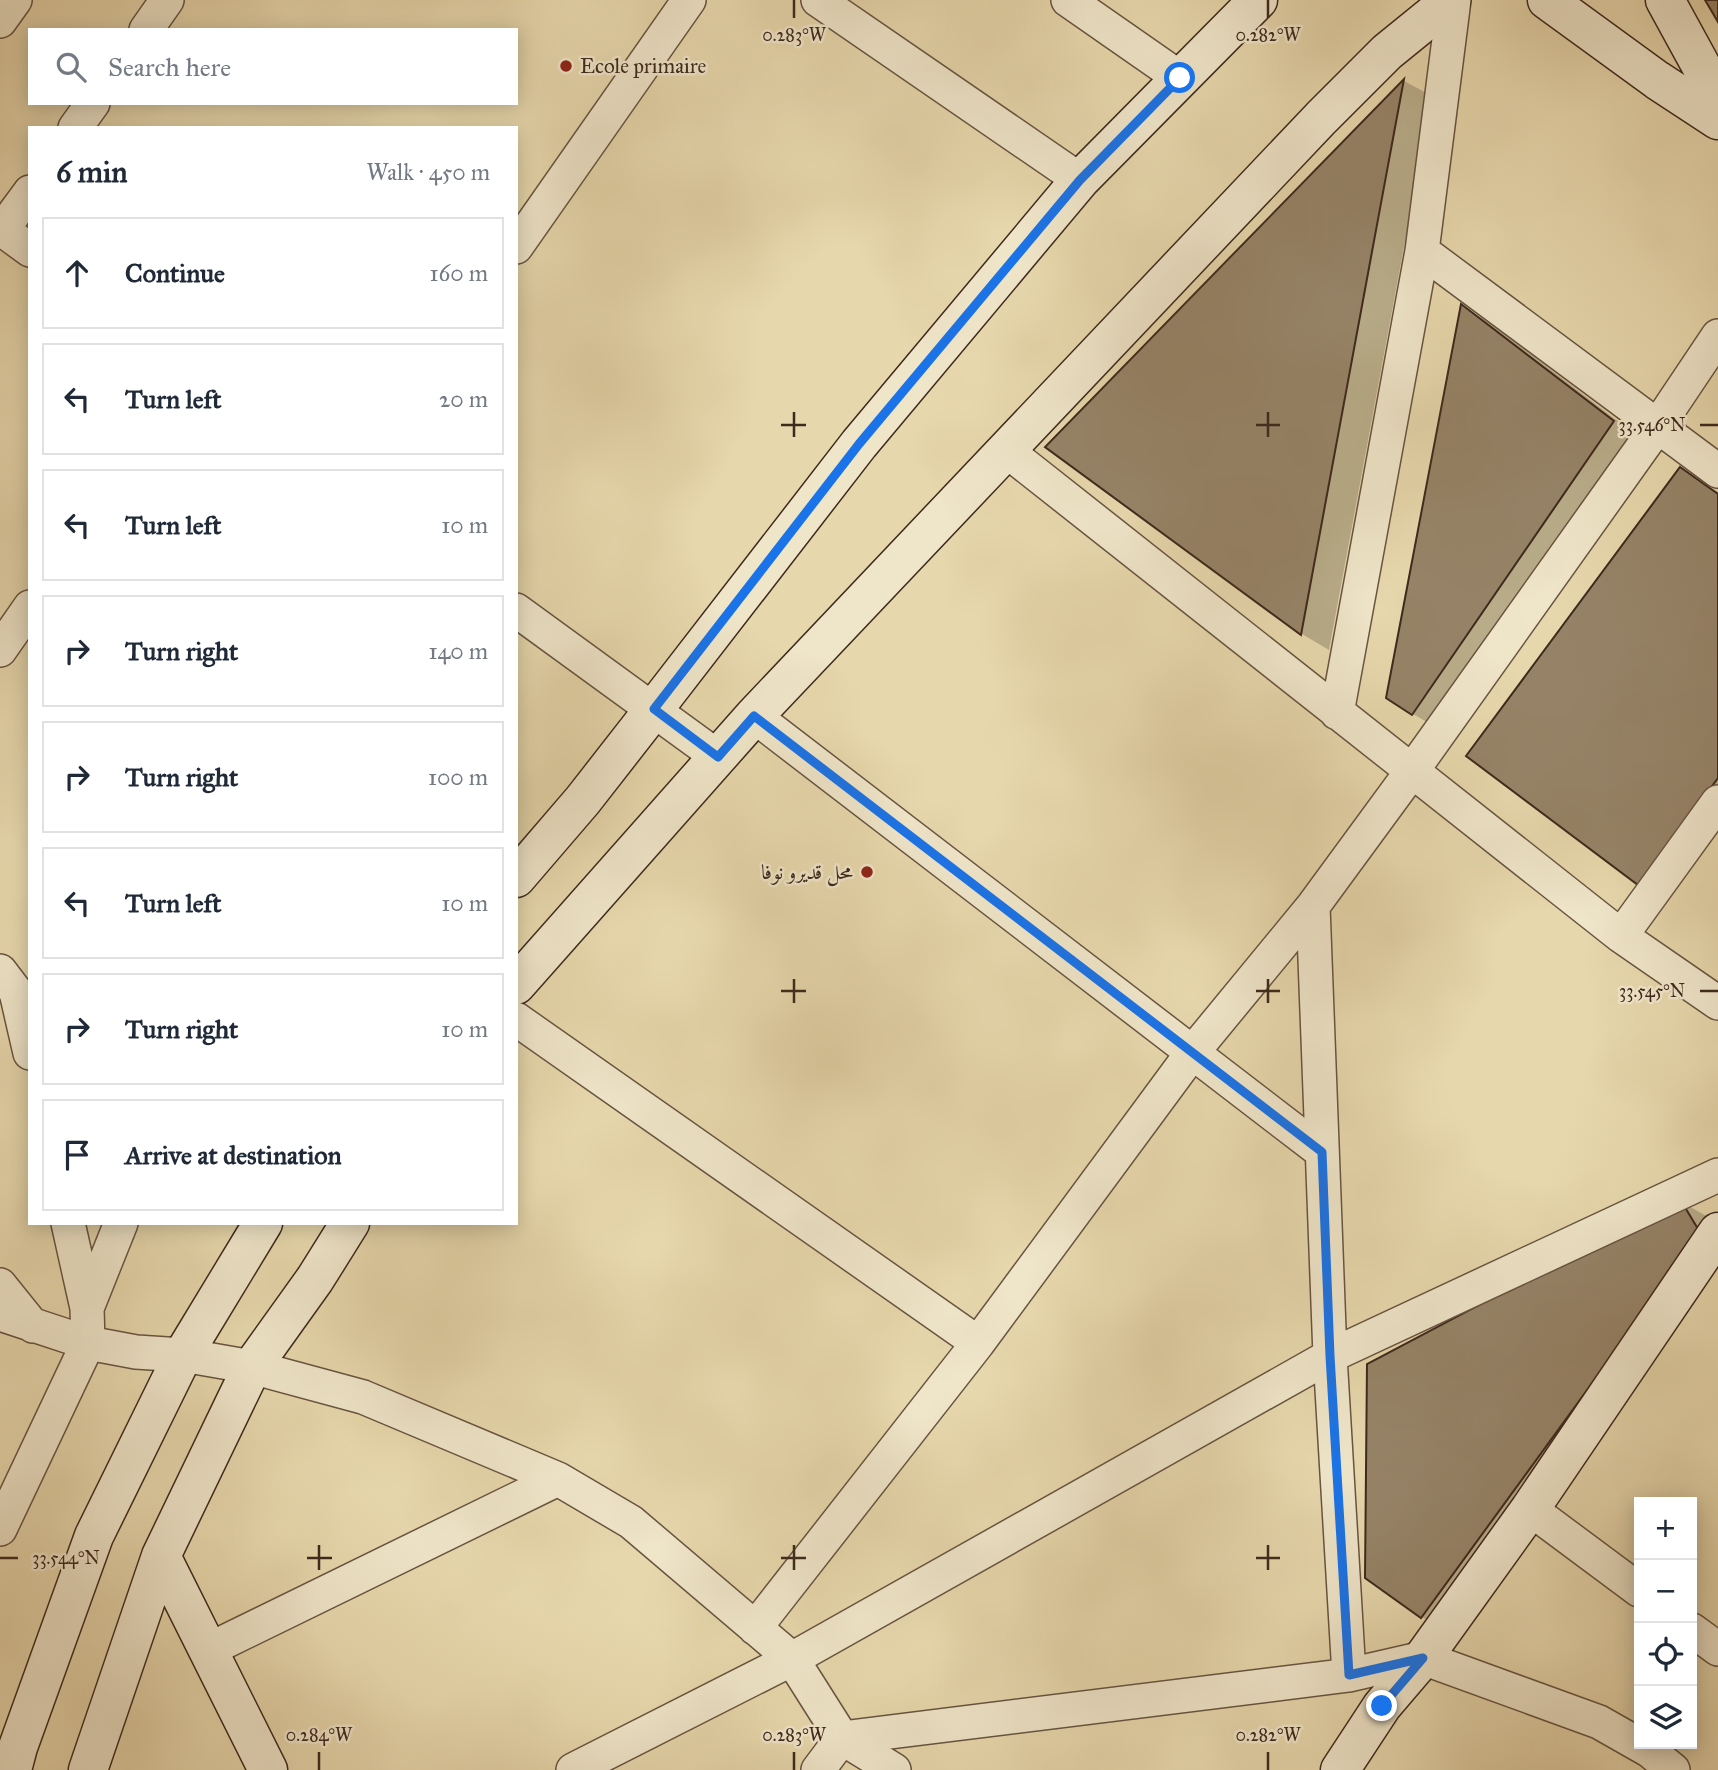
<!DOCTYPE html>
<html lang="en">
<head>
<meta charset="utf-8">
<style>
  :root { --surface:#fff; --page:#f6f6f7; --text:#1f2937; --muted:#747a83; --line:#e0e1e3 }
  body { margin:0; font-family:"IM FELL Great Primer",Amiri,serif; background:var(--page); color:var(--text) }
  .controls { position:absolute; right:21px; bottom:21px; display:grid; overflow:hidden; border-radius:0px; box-shadow:0 4px 18px #0003 }
  .controls button { width:63px; height:63px; display:grid; place-items:center; padding:0; border:0; border-bottom:2px solid var(--line); background:var(--surface); color:var(--text); font:35px sans-serif }
  .stop { position:absolute; width:21px; height:21px; margin:-16px; border:5px solid #1a73e8; border-radius:50%; background:#fff }
  .stop.end { background:#1a73e8; border-color:#fff; box-shadow:0 2px 7px #0008 }
  .list { margin:0; padding:0; list-style:none }
  h2 { display:flex; justify-content:space-between; align-items:center; height:91px; margin:0; padding:0 28px; font-size:30px }
  h2 small { font-size:23px; font-weight:400; color:var(--muted) }
  .list li { display:grid; grid-template-columns:46px 1fr auto; gap:21px; align-items:center; box-sizing:border-box; height:112px; margin:0 14px 14px; padding:0 14px; border:2px solid var(--line); border-radius:0px }
  .list b { display:block; font-size:26px; white-space:nowrap }
  .list em { font-size:23px; font-style:normal; color:var(--muted) }
  .icon { flex:none; width:38px; height:38px; fill:none; stroke:currentColor; stroke-width:2; stroke-linecap:round; stroke-linejoin:round }
  .map { position:relative; flex:none; width:1718px; height:1770px; overflow:hidden }
  .search { position:absolute; background:var(--surface); box-shadow:0 4px 18px #0003; left:28px; top:28px; width:490px; height:77px; display:flex; align-items:center; gap:18px; box-sizing:border-box; padding:0 24px; border-radius:0px; color:var(--muted); font-size:26px }
  .panel { position:absolute; background:var(--surface); box-shadow:0 4px 18px #0003; left:28px; top:126px; width:490px; height:1099px; border-radius:0px }
  .map>svg:first-child { display:block }
  .shadow { fill:#0003 }
  .building { fill:#968367; stroke:#3e291d; stroke-width:2 }
  .lines { fill:none; stroke-linecap:round; stroke-linejoin:round }
  .street-casing { stroke:#685441; stroke-width:36 }
  .secondary-casing { stroke:#3e291d; stroke-width:41 }
  .street { stroke:#efe5c9; stroke-width:33 }
  .secondary { stroke:#efe5c9; stroke-width:38 }
  .route { stroke:#1a73e8; stroke-width:9 }
  .ticks { fill:none; stroke:#3e291d; stroke-width:2.5 }
  .poi-dot { fill:#8f2418; stroke:#efe5c9; stroke-width:2.5 }
  .labels { text-anchor:middle; dominant-baseline:central; stroke-width:5; stroke-linejoin:round; paint-order:stroke }
  .poi-label { font-size:21px; fill:#3e291d; stroke:#efe5c9; text-anchor:start }
  .ticks-label { font-size:18px; text-anchor:middle; fill:#3e291d; stroke:#efe5c9; stroke-width:5; stroke-linejoin:round; paint-order:stroke }
</style>
</head>
<body>
<div class="map">
<svg width="1718" height="1770" viewBox="0 0 1718 1770">
  <rect width="100%" height="100%" fill="#e7d7ac"/>
  <filter id="stains"><feTurbulence type="fractalNoise" baseFrequency=".00286" numOctaves="4"/><feColorMatrix values="0 0 0 0 .2 0 0 0 0 .09 0 0 0 0 .02 0 0 0 .5 -.17"/></filter>
  <radialGradient id="worn" r=".72"><stop offset=".6" stop-color="#630" stop-opacity="0"/><stop offset="1" stop-color="#630" stop-opacity=".3"/></radialGradient>
  <!-- shadow -->
  <path class="shadow" d="M1404 81 1432 96 1329 650 1302 634 1048 447Z
    M1462 307 1490 323 1641 439 1441 730 1413 714Z
    M1681 469 1718 492V832L1667 900Z
    M1680 1201 1708 1217 1450 1633 1422 1617Z"/>
  <!-- building -->
  <path class="building" d="M1705 0H1718V22Z
    M1404 79 1301 635 1045 447Z
    M1461 304 1614 421 1412 715 1386 698Z
    M1680 467 1718 494V778L1638 885 1466 756Z
    M1680 1199 1701 1234 1421 1618 1365 1578 1367 1364Z"/>
  <g class="lines">
    <defs>
      <path id="street" d="M818 0 1080 180
        M1068 0 1180 78
        M0 21 15 0
        M146 30 167 0
        M75 128 93 103
        M0 228 30 250
        M2 230 30 192
        M516 247 689 0
        M1422 251 1718 471
        M1007 451 1621 936 1718 1003
        M516 610 718 757
        M0 650 30 607
        M1337 713 1422 251 1454 0
        M754 716 1322 1152
        M1313 906 1330 1356 1349 1675
        M1621 936 1718 802
        M0 971 16 992 30 1053
        M516 1019 978 1343
        M0 1285 33 1326
        M87 1308 121 1223
        M0 1314 88 1343 136 1352 183 1355 252 1367 363 1397 558 1479 631 1522 792 1659 842 1738 894 1770
        M1530 1509 1639 1590
        M0 1529 88 1343 87 1308 68 1223
        M755 1628 978 1343 1192 1053 1313 906 1412 771 1657 427 1718 336
        M1692 1630 1718 1649
        M208 1650 558 1479
        M573 1770 792 1659 1330 1356 1718 1175
        M818 1770 842 1738 1349 1675 1423 1658 1599 1722 1650 1751 1673 1770"/>
      <path id="secondary" d="M1547 0 1657 80 1718 120
        M1665 0 1718 97
        M516 878 583 800 654 709 859 444 1080 180 1258 0
        M516 985 754 716 1321 118 1387 52 1451 0
        M161 1556 268 1770
        M12 1770 18 1747 94 1536 183 1355 263 1223
        M88 1770 161 1556 252 1367 315 1279 350 1223
        M1340 1770 1382 1706 1423 1658 1530 1509 1718 1232"/>
    </defs>
    <!-- street casing -->
    <use href="#street" class="street-casing"/>
    <!-- secondary casing -->
    <use href="#secondary" class="secondary-casing"/>
    <!-- street -->
    <use href="#street" class="street"/>
    <!-- secondary -->
    <use href="#secondary" class="secondary"/>
  </g>
  <g class="lines">
    <!-- route -->
    <path class="route" d="M1180 78 1080 180 859 444 654 709 718 757 754 716 1322 1152 1330 1356 1349 1675 1423 1658 1382 1706"/>
  </g>
  <!-- ticks -->
  <path class="ticks" d="M794 0V18M1268 0V18M794 412V437M1268 412V437M781 425H806M1256 425H1280M1700 425H1718M794 979V1003M1268 979V1003M781 991H806M1256 991H1280M1700 991H1718M319 1545V1570M794 1545V1570M1268 1545V1570M0 1558H18M307 1558H332M781 1558H806M1256 1558H1280M319 1752V1770M794 1752V1770M1268 1752V1770"/>
  <!-- markers -->
  <g class="poi-dot">
    <circle cx="566" cy="66" r="7"/>
    <circle cx="867" cy="872" r="7"/>
  </g>
  <g class="labels">
    <!-- poi labels -->
    <g class="poi-label">
      <text x="580" y="66">Ecole primaire</text>
      <text x="853" y="872" text-anchor="end">محل قديرو نوفا</text>
    </g>
  </g>
  <g class="ticks-label">
    <text x="794" y="41">0.283°W</text>
    <text x="1268" y="41">0.282°W</text>
    <text x="1652" y="431">33.546°N</text>
    <text x="1652" y="997">33.545°N</text>
    <text x="66" y="1564">33.544°N</text>
    <text x="319" y="1741">0.284°W</text>
    <text x="794" y="1741">0.283°W</text>
    <text x="1268" y="1741">0.282°W</text>
  </g>
  <rect width="100%" height="100%" filter="url(#stains)"/>
  <rect width="100%" height="100%" fill="url(#worn)"/>
</svg>
<div class="controls">
<button>+</button>
<button>−</button>
<button><svg class="icon" aria-label="locate" viewBox="0 0 24 24"><circle cx="12" cy="12" r="6"/><path d="M12 2v4M12 18v4M2 12h4M18 12h4"/></svg></button>
<button><svg class="icon" aria-label="layers" viewBox="0 0 24 24"><path d="M12 4l9 5-9 5-9-5zM3 14l9 5 9-5"/></svg></button>
</div>
<div class="stop" style="left:1180px;top:78px"></div>
<div class="stop end" style="left:1382px;top:1706px"></div>
<div class="search"><svg class="icon" aria-label="search" viewBox="0 0 24 24"><circle cx="10" cy="10" r="6"/><path d="M15 15l6 6"/></svg>Search here</div>
<section class="panel">
<h2>6 min<small>Walk · 450 m</small></h2>
<ul class="list">
<li><svg class="icon" aria-label="ahead" viewBox="0 0 24 24"><path d="M12 20V5M6 11l6-6 6 6"/></svg><div><b>Continue</b></div><em>160 m</em></li>
<li><svg class="icon" aria-label="left" viewBox="0 0 24 24"><path d="M17 20v-9H6M10 6l-5 5 5 5"/></svg><div><b>Turn left</b></div><em>20 m</em></li>
<li><svg class="icon" aria-label="left" viewBox="0 0 24 24"><path d="M17 20v-9H6M10 6l-5 5 5 5"/></svg><div><b>Turn left</b></div><em>10 m</em></li>
<li><svg class="icon" aria-label="right" viewBox="0 0 24 24"><path d="M7 20v-9h11M14 6l5 5-5 5"/></svg><div><b>Turn right</b></div><em>140 m</em></li>
<li><svg class="icon" aria-label="right" viewBox="0 0 24 24"><path d="M7 20v-9h11M14 6l5 5-5 5"/></svg><div><b>Turn right</b></div><em>100 m</em></li>
<li><svg class="icon" aria-label="left" viewBox="0 0 24 24"><path d="M17 20v-9H6M10 6l-5 5 5 5"/></svg><div><b>Turn left</b></div><em>10 m</em></li>
<li><svg class="icon" aria-label="right" viewBox="0 0 24 24"><path d="M7 20v-9h11M14 6l5 5-5 5"/></svg><div><b>Turn right</b></div><em>10 m</em></li>
<li><svg class="icon" aria-label="arrive" viewBox="0 0 24 24"><path d="M6 21V4h12l-3 4 3 4H6"/></svg><div><b>Arrive at destination</b></div></li>
</ul>
</section>
</div>
</body>
</html>
